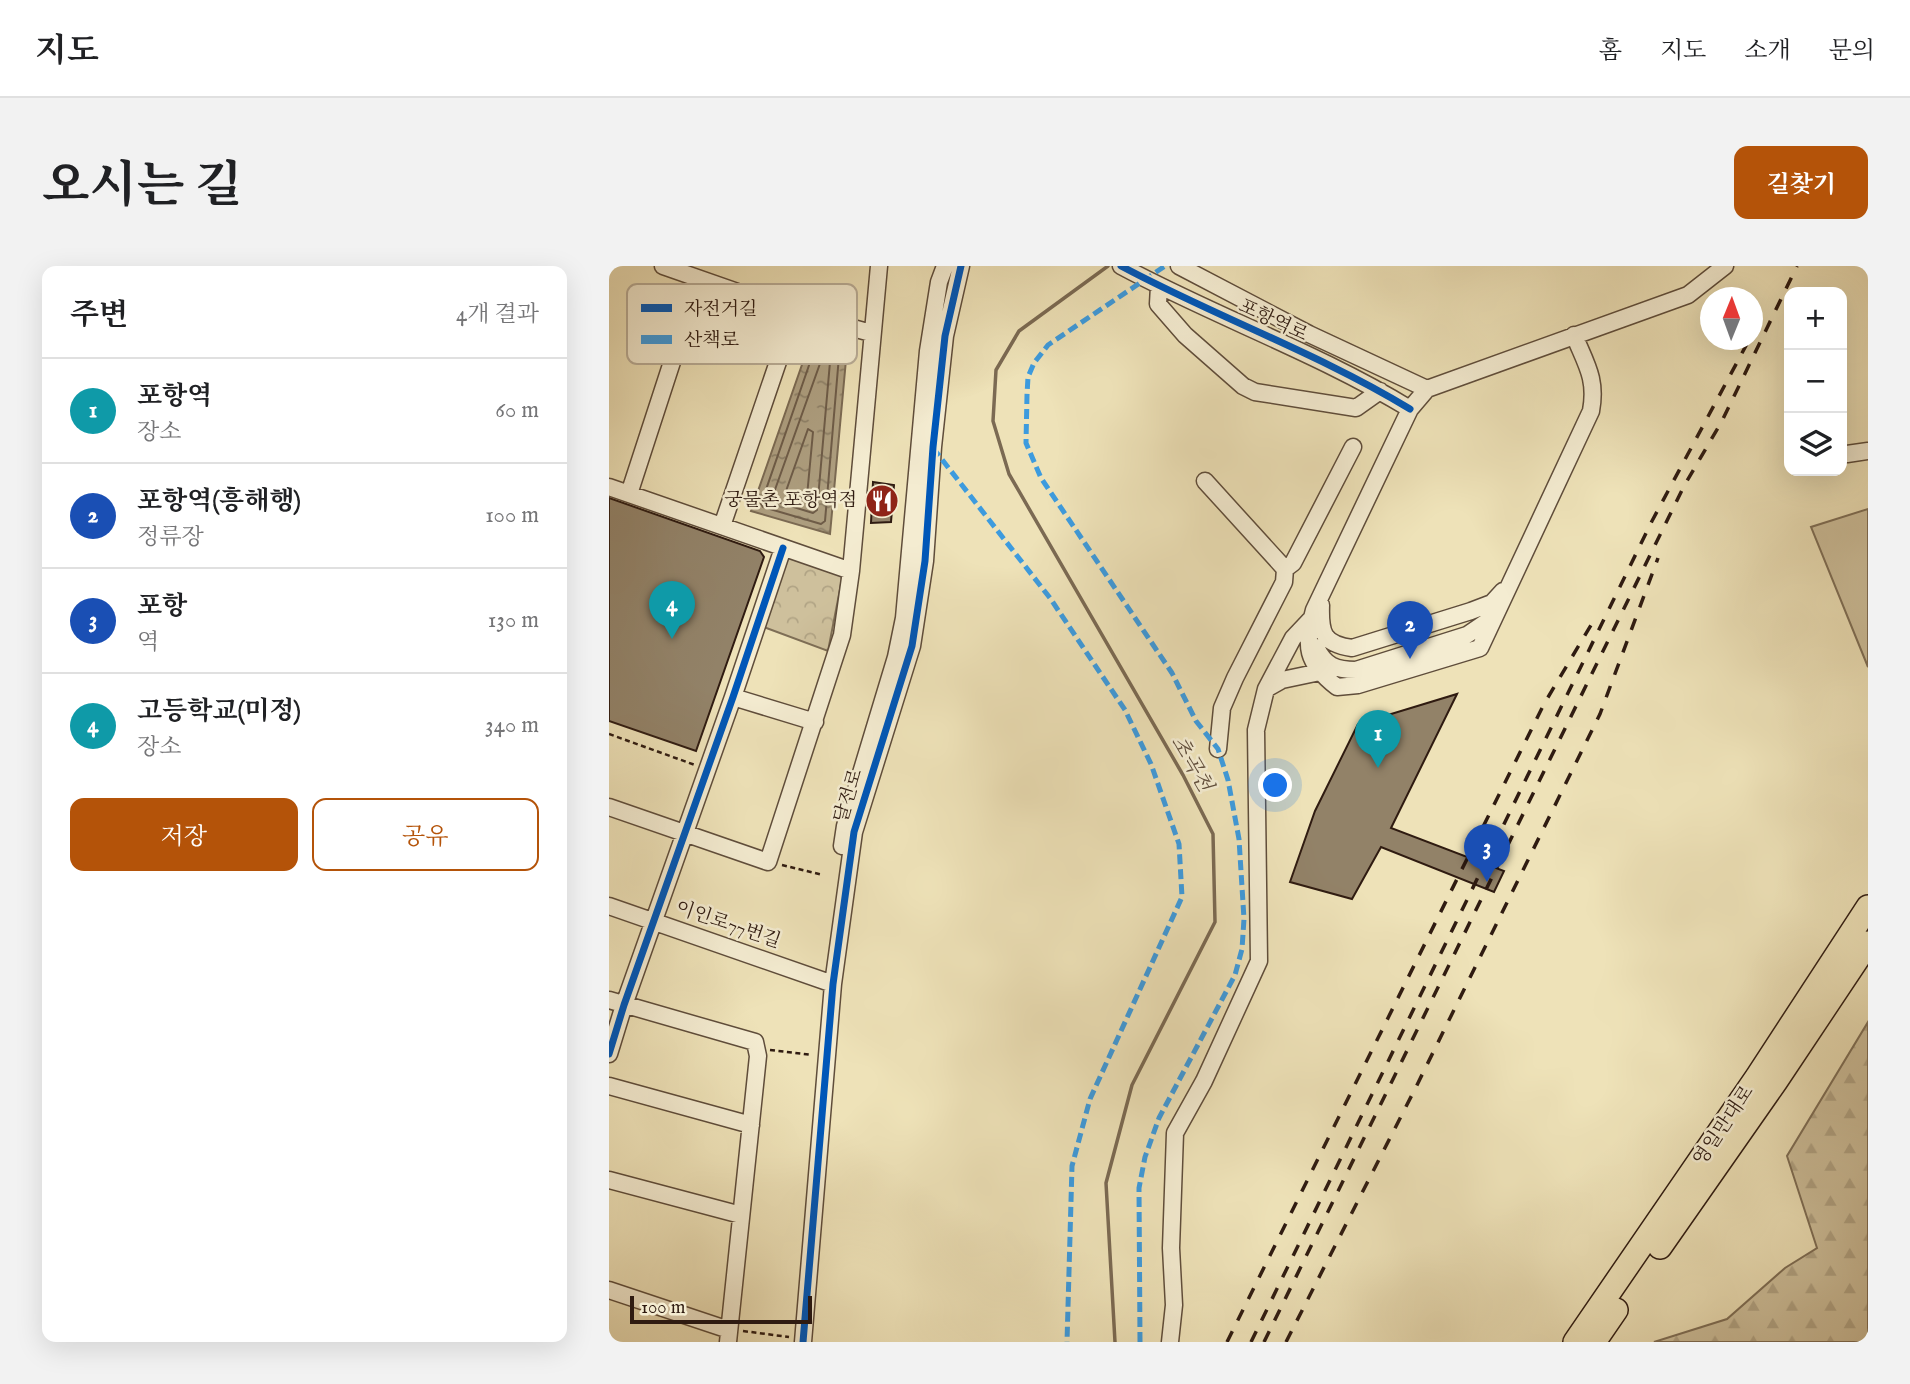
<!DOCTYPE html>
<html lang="ko">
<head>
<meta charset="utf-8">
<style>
  :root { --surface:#fff; --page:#f2f2f2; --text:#202124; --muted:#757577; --line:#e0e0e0; --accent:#b45309 }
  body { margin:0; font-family:"IM FELL English","Noto Serif KR",serif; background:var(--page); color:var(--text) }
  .controls { position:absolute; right:21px; top:21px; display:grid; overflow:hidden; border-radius:14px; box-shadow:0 7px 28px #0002 }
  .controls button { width:63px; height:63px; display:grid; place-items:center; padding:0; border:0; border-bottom:2px solid var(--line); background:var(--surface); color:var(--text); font:35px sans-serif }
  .compass { position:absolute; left:1091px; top:21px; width:63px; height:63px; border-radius:50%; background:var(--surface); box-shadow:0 7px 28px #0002; rotate:1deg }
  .scale { position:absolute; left:21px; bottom:18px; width:182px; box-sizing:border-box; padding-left:7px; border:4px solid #2f1b11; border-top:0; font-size:19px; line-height:24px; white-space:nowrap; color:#2f1b11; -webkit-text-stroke:5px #f4ecd1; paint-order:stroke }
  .you { position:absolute; left:667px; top:520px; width:24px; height:24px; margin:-18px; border:5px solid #fff; border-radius:50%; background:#1a73e8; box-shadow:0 0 0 10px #1a73e833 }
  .badge { display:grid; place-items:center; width:46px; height:46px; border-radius:50%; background:var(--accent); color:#fff; font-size:23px; font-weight:700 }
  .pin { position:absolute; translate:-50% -58px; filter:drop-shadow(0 2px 4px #0008) }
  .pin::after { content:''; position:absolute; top:37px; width:24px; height:21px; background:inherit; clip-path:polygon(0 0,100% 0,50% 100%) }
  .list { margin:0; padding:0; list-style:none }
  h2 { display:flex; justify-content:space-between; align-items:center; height:91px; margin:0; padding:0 28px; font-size:30px }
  h2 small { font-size:23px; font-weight:400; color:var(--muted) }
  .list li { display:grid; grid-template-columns:46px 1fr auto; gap:21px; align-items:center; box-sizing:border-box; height:105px; padding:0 28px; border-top:2px solid var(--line) }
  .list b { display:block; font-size:26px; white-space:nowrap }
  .list p { margin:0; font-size:23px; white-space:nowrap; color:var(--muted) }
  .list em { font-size:23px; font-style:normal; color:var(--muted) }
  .actions { display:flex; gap:14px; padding:21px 28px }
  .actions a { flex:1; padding:16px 0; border:2px solid var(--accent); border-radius:14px; text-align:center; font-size:24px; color:var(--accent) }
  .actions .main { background:var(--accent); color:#fff }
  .icon { flex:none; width:38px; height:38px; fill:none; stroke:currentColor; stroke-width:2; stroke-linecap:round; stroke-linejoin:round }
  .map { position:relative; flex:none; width:1259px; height:1076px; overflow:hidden; border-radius:14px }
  header { display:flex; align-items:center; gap:42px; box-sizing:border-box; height:98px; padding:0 35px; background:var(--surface); border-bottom:2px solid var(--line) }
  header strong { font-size:33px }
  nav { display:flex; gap:38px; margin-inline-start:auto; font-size:24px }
  .intro { display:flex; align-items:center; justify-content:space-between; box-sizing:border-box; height:168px; padding:0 42px }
  h1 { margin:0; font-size:49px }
  .button { padding:18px 32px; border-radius:14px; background:var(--accent); color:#fff; font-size:24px; font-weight:700 }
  main { display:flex; gap:42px; padding:0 42px }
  aside { flex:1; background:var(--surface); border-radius:14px; box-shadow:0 7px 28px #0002 }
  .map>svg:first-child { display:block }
  .green { fill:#cec09c; stroke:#7e6e56; stroke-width:2 }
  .forest { fill:url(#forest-firs); stroke:#7e6e56; stroke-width:2 }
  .park { fill:url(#park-crowns); stroke:#7e6e56; stroke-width:2 }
  .water { fill:url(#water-ripples); stroke:#7b6a53; stroke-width:2 }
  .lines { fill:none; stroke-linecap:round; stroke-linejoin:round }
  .shore { stroke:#6e5c48; stroke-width:2 }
  .stream { stroke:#7b6a53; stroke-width:3.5 }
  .building { fill:#928268; stroke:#2f1b11; stroke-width:2 }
  .minor-casing { stroke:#5f4d3b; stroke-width:19 }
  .highway-casing { stroke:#2f1b11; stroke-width:26 }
  .path { stroke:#2f1b11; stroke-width:2.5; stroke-dasharray:5 3.5; stroke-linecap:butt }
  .minor { stroke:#f4ecd1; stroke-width:16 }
  .highway { stroke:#eee2b8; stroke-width:23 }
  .rail { stroke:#2f1b11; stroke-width:3.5; stroke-dasharray:12 12; stroke-linecap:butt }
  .quiet { stroke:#3d9bde; stroke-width:5; stroke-dasharray:10 5; stroke-linecap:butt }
  .cycleway-casing { stroke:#f4ecd1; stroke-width:11 }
  .cycleway { stroke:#0057b8; stroke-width:7 }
  .labels { text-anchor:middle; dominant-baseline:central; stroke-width:5; stroke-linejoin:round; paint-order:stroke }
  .street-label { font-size:19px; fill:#2f1b11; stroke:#f4ecd1 }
  .poi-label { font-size:19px; fill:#2f1b11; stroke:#f4ecd1; text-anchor:end }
  .water-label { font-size:21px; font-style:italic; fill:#614f3d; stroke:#f4ecd1 }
  .key { fill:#f4ecd1; stroke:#b9ad97; stroke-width:2 }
  .key-label { font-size:19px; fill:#2f1b11 }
</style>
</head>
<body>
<header>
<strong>지도</strong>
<nav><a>홈</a><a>지도</a><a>소개</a><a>문의</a></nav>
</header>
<div class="intro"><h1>오시는 길</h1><a class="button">길찾기</a></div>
<main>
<aside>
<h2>주변<small>4개 결과</small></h2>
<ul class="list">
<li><span class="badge" style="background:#0f9aa8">1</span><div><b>포항역</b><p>장소</p></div><em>60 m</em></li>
<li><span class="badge" style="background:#1a4fb4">2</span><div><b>포항역(흥해행)</b><p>정류장</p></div><em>100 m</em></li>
<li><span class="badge" style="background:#1a4fb4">3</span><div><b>포항</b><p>역</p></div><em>130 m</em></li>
<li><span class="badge" style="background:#0f9aa8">4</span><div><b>고등학교(미정)</b><p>장소</p></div><em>340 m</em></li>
</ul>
<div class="actions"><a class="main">저장</a><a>공유</a></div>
</aside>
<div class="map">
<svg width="1259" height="1076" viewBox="0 0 1259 1076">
  <defs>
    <pattern id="forest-firs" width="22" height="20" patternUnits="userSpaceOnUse" patternTransform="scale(1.75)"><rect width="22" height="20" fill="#cec09c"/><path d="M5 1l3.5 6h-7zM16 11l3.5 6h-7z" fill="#b1a485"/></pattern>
    <pattern id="park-crowns" width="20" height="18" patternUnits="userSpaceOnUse" patternTransform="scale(1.75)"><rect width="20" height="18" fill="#cec09c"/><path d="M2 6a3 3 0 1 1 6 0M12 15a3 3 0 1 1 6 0" fill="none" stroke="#b1a485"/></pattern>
    <pattern id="water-ripples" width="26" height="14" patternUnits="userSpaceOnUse" patternTransform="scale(1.75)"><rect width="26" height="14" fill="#ad9e7f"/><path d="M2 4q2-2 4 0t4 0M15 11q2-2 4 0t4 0" fill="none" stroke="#8d8067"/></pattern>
  </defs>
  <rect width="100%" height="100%" fill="#eee2b8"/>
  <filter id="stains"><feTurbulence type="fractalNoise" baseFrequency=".00286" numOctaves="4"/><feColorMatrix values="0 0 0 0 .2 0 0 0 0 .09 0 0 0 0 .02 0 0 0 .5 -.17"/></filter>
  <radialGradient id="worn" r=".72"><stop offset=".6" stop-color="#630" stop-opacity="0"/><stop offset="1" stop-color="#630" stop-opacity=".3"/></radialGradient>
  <!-- green -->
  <path class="green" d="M1259 243V401L1202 261Z"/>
  <!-- forest -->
  <path class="forest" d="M1259 756V1076H1045L1118 1053 1176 1002 1208 982 1178 890Z"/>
  <!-- park -->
  <path class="park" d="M183 288 229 304 233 313 219 385 152 360 175 292Z"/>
  <!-- water -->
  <path class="water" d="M203 70 238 83 221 268 142 245Z"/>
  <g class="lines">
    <!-- shore -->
    <path class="shore" d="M210 80 228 87 230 90 216 255 212 258 154 241 152 238 206 82Z
      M213 92 219 93 221 96 208 244 204 247 165 235 163 232Z
      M199 163 204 166 198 230 195 233 179 228 177 225Z"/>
    <!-- stream -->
    <path class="stream" d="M499 0 410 65 387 104 384 155 400 208 574 509 604 568 606 656 523 819 497 917 506 1076"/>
  </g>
  <!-- building -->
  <path class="building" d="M264 216 285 219 282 256 262 257Z
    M0 232 151 285 155 291 87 485 0 455Z
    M848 428 782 562 895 605 885 626 772 581 743 633 681 616 706 545 749 458Z"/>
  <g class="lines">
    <defs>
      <path id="minor" d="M54 0 186 46 262 67
        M512 0C607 51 709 87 801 143
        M570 0 700 68 818 123
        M550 20 549 38 576 69 634 120 646 126 747 142 771 125
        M965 69C977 98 988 113 982 145L871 382 749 419 728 421C697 397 695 380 705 344L801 143 818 123 1079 29 1116 0
        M1238 188 1259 185
        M596 215 676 303 675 316 626 412 613 442 609 483
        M0 221 242 305
        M20 228 90 13
        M113 260 186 46
        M676 303 684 297 744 181
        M712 339C711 367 714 378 743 382L862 345 883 337 894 325
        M707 381C716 400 727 404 747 404L858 369 883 352
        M657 423 673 414 711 406
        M124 431 206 456
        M0 541 159 596 233 369 242 305 270 0
        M233 580 236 560 287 391 295 352 319 85 330 16 336 0
        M0 640 224 718
        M0 734 146 776 149 790 119 1076
        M0 788 15 739 124 431 174 282
        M0 820 142 859
        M0 914 132 949
        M0 1024 120 1064
        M194 1076 224 718 245 566 303 380 316 295 324 181 336 70 352 0
        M561 1076 565 1039 562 982 566 867 595 815 650 695 647 464 657 423 684 372 701 354"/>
      <path id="highway" d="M1051 981 1167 815 1259 677
        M966 1076 1148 811 1259 641
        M985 1076 1007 1044"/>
    </defs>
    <!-- minor casing -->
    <use href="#minor" class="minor-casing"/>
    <!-- highway casing -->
    <use href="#highway" class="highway-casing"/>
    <!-- path -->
    <path class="path" d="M0 468 86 499
      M173 599 214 609
      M161 784 203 789
      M134 1065 180 1071"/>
    <!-- minor -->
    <use href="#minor" class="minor"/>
    <!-- highway -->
    <use href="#highway" class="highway"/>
    <!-- rail -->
    <path class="rail" d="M618 1076 935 438 985 354
      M642 1076 1043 255 1140 74
      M655 1076 1075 220 1113 155 1188 0
      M677 1076 807 821 991 448 1049 292"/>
    <!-- quiet -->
    <path class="quiet" d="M324 182 441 332 516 444 542 498 570 578 573 631 481 833 463 900 458 1076
      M531 1076 530 922 536 891 550 852 626 709 633 683 635 653 630 573 619 514 609 483 587 455 563 407 432 212 417 177 418 129 419 111 425 97 439 79 556 0"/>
    <defs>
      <path id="cycleway" d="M512 0C607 51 709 87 801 143
        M0 788 15 739 124 431 174 282
        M194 1076 224 718 245 566 303 380 316 295 324 181 336 70 352 0"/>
    </defs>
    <!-- cycleway casing -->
    <use href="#cycleway" class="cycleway-casing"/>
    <!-- cycleway -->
    <use href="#cycleway" class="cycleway"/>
  </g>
  <!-- icons -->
  <defs>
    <symbol id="restaurant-disc" viewBox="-11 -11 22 22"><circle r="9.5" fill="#8f2418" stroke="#f4ecd1"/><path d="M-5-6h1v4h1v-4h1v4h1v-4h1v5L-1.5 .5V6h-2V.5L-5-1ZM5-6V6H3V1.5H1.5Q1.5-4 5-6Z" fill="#fff"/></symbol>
  </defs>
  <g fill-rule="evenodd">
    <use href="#restaurant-disc" x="254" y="216" width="38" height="38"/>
  </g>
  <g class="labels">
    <!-- street labels -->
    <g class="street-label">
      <text transform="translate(664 55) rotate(25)">포항역로</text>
      <text transform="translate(240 530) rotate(-73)">달전로</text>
      <text transform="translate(119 659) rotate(19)">이인로77번길</text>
      <text transform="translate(1115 860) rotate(-56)">영일만대로</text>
    </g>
    <!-- poi labels -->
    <g class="poi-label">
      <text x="248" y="235">궁물촌 포항역점</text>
    </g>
    <!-- water labels -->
    <g class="water-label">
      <text transform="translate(582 498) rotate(60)">초곡천</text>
    </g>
  </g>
  <!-- legend -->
  <rect x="18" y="18" width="230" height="80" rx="10" class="key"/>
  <rect x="32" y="38" width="31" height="8" fill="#0057b8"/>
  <rect x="32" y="69" width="31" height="9" fill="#3d9bde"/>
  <g class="key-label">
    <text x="75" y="49">자전거길</text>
    <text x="75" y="80">산책로</text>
  </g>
  <rect width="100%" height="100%" filter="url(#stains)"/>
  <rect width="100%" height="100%" fill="url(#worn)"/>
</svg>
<div class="controls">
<button>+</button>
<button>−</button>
<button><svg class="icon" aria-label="layers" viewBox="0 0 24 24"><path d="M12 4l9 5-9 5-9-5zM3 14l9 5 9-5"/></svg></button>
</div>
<svg class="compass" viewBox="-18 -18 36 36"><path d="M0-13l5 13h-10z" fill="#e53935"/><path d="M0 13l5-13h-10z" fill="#757577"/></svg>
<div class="scale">100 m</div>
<div class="you"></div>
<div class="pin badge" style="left:769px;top:502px;background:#0f9aa8">1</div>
<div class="pin badge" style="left:801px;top:393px;background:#1a4fb4">2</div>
<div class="pin badge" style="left:878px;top:616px;background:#1a4fb4">3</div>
<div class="pin badge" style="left:63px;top:373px;background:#0f9aa8">4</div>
</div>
</main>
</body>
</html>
